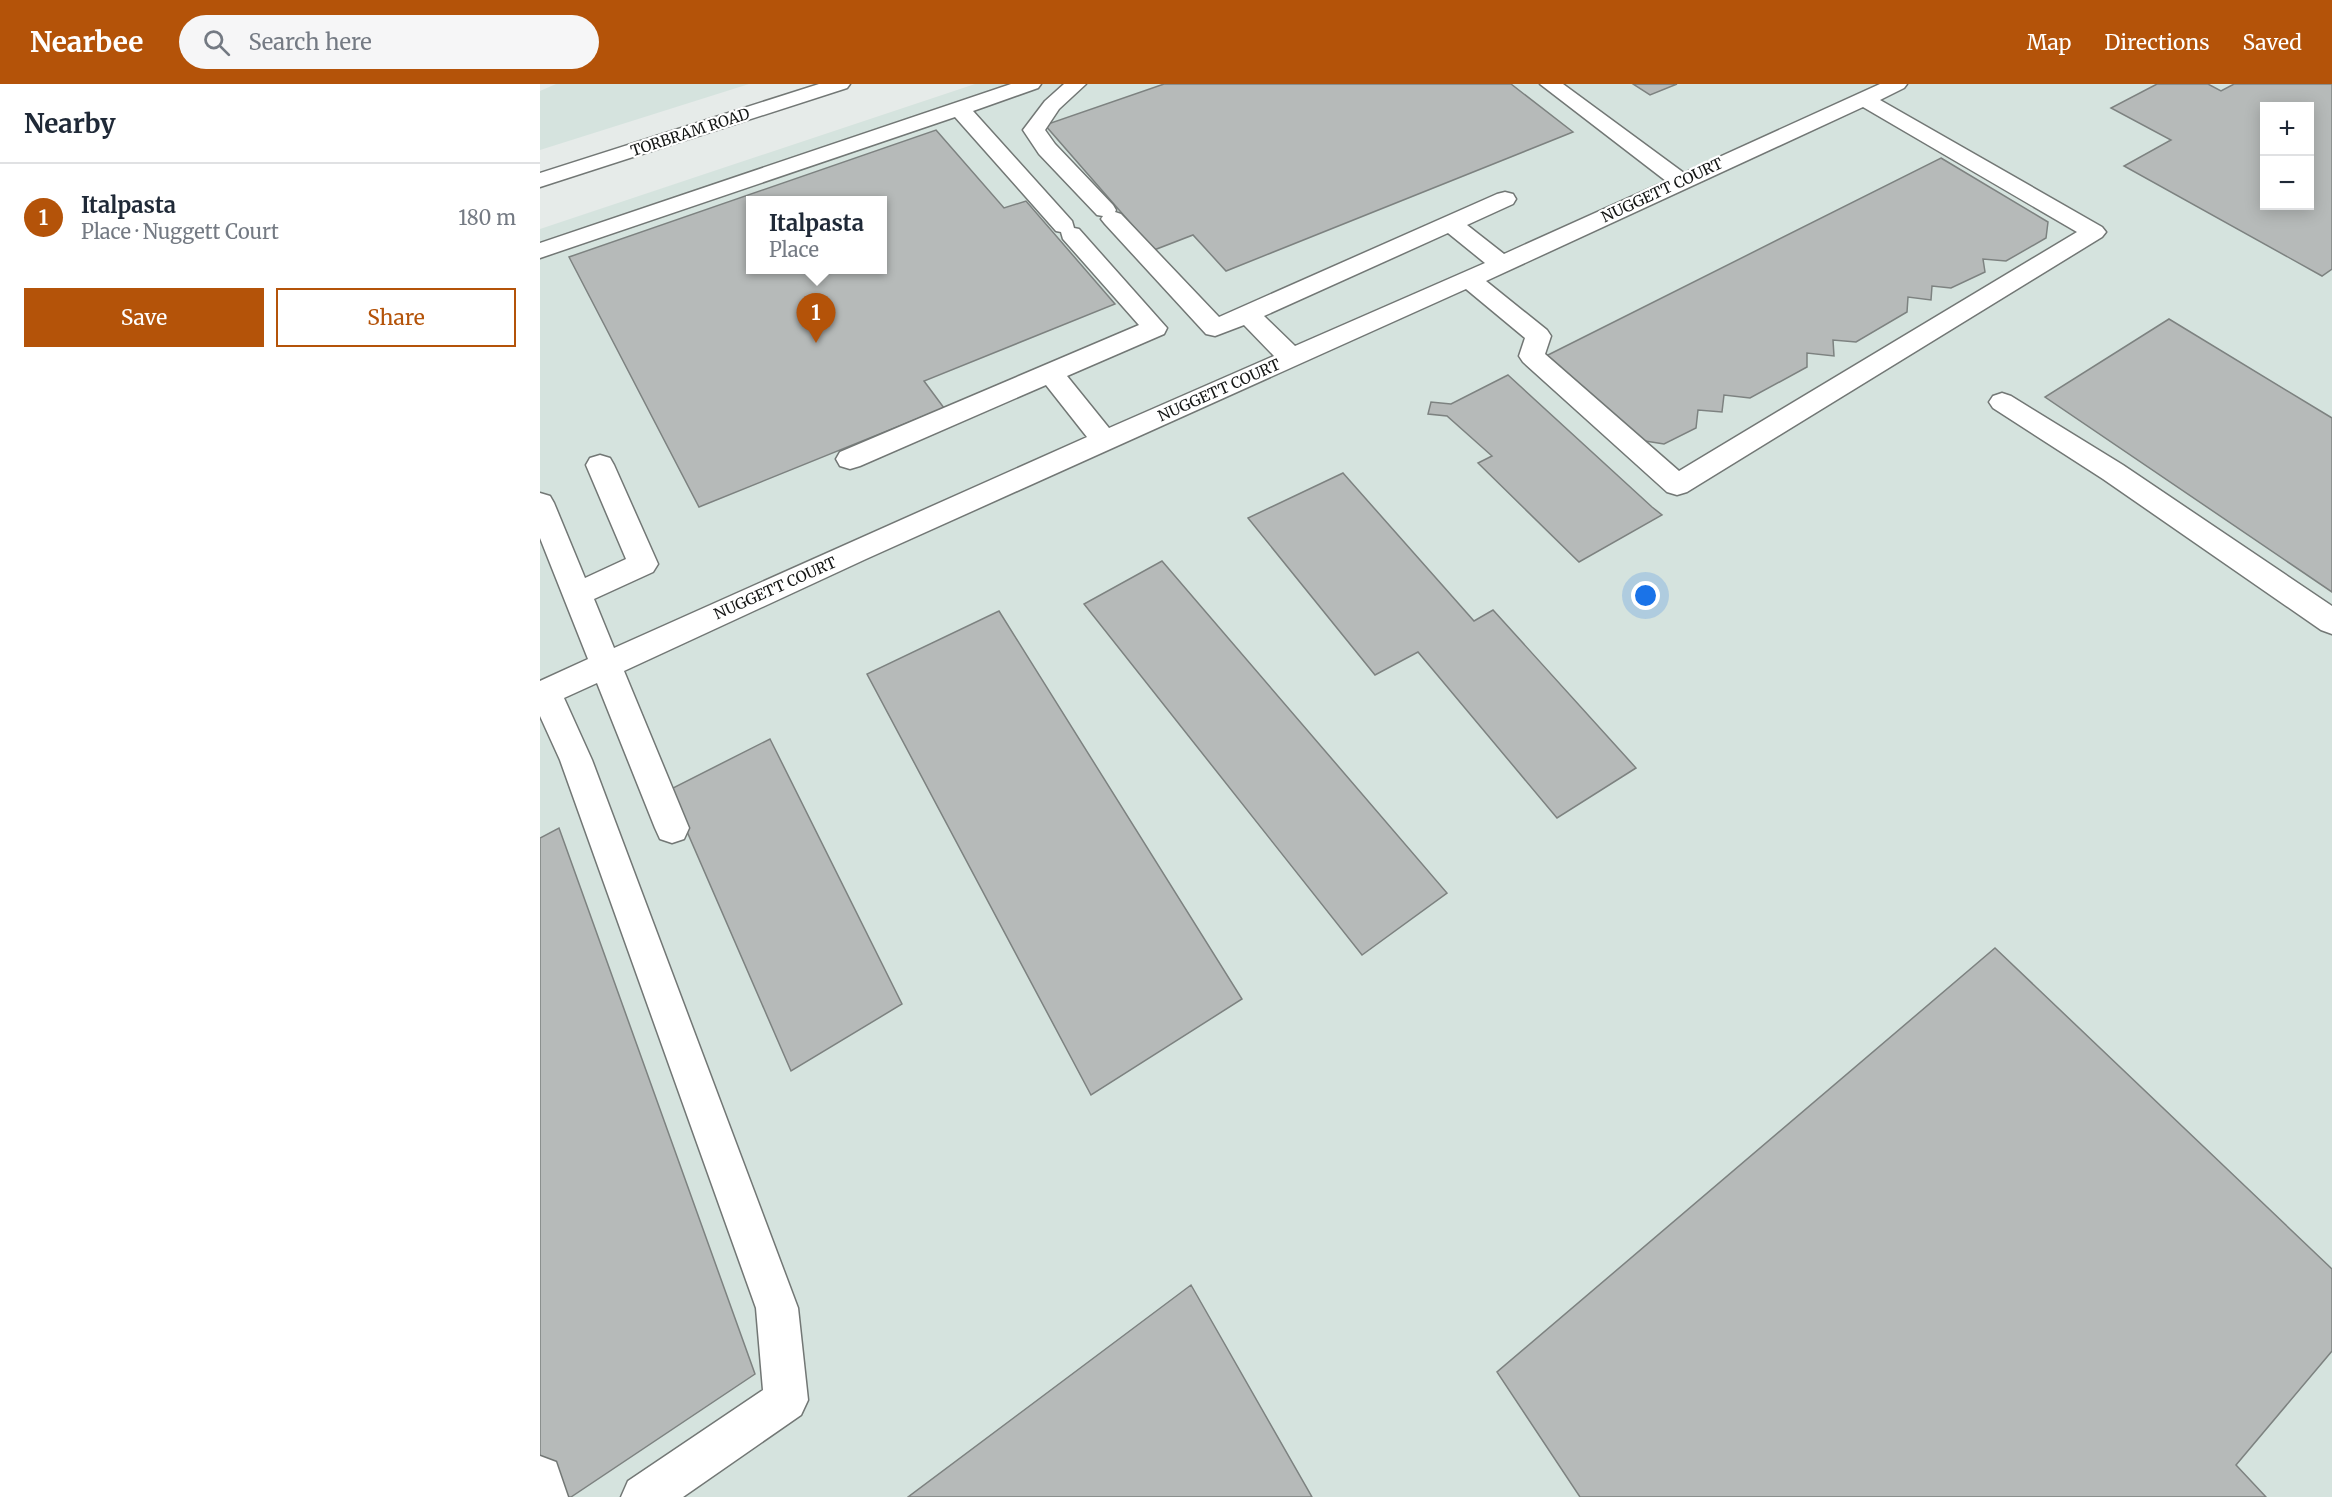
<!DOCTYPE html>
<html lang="en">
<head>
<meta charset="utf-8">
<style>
  :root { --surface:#fff; --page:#f6f6f7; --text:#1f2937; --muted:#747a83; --line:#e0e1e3; --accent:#b45309 }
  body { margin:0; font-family:Merriweather,serif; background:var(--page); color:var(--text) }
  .controls { position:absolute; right:18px; top:18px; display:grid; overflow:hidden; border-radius:0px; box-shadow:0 3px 15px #0003 }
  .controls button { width:54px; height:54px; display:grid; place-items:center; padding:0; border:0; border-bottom:2px solid var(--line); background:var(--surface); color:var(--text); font:30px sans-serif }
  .you { position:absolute; left:1106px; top:512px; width:21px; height:21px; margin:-15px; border:4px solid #fff; border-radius:50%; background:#1a73e8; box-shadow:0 0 0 9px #1a73e833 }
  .badge { display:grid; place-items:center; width:39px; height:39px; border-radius:50%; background:var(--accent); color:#fff; font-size:20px; font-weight:700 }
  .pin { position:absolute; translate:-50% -50px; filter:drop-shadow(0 2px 3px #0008) }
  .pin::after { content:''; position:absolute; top:32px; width:21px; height:18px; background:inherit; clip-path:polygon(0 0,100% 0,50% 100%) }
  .popup { position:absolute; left:206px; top:112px; width:141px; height:78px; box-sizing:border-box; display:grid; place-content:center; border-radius:0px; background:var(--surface); filter:drop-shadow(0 2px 4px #0005); font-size:20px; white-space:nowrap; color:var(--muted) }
  .popup b { font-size:22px; color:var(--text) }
  .popup::after { content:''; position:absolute; left:50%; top:100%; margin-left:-12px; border:12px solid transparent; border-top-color:var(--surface) }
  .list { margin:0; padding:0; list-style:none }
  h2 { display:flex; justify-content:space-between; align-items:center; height:78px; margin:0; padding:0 24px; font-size:26px }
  h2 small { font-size:20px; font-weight:400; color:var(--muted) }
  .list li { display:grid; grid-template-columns:39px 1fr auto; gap:18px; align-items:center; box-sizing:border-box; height:108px; padding:0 24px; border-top:2px solid var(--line) }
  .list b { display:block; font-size:22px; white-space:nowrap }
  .list p { margin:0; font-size:20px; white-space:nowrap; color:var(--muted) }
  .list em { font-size:20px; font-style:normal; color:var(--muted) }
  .actions { display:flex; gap:12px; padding:18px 24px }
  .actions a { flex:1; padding:14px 0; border:2px solid var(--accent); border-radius:0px; text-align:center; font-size:21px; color:var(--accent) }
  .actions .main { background:var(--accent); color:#fff }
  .icon { flex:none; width:33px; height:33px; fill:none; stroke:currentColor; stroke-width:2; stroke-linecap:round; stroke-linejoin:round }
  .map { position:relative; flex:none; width:1792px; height:1413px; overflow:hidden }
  header { display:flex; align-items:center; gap:36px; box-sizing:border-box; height:84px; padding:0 30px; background:var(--accent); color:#fff }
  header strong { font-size:28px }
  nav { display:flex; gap:33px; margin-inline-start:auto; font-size:21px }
  .search { width:420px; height:54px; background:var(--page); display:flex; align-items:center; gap:15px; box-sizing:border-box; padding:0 21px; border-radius:33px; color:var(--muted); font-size:22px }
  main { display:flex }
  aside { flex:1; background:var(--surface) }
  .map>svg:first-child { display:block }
  .built { fill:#d5e3de; fill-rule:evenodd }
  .building { fill:#b6bab9; stroke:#7d8280; stroke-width:1.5; fill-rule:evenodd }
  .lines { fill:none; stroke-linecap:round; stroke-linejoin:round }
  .minor-casing { stroke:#727775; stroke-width:3 }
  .major-casing { stroke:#727775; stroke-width:3 }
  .minor { fill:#fff; fill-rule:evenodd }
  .major { fill:#fff; fill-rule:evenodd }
  .labels { text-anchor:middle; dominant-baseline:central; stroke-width:4.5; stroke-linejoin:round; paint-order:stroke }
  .far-street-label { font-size:15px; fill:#131514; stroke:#fff }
</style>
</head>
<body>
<header>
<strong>Nearbee</strong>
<div class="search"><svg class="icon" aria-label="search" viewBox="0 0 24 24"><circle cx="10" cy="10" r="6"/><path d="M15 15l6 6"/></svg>Search here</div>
<nav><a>Map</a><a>Directions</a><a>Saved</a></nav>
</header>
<main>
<aside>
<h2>Nearby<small></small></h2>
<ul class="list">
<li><span class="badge">1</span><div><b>Italpasta</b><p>Place · Nuggett Court</p></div><em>180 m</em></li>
</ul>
<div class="actions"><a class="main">Save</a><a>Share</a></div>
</aside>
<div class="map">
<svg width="1792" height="1413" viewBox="0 0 1792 1413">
  <rect width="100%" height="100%" fill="#e6ebe9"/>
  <!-- built -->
  <path class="built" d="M16 0H209L0 66V7Z
    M435 0H1792V1413H0V145ZM1724 22H1770V122H1724ZM210 116H342V186H210Z"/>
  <!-- building -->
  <path class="building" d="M624 0H971L1033 48 686 187 653 151 614 166 505 41Z
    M1093 0H1137L1110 11Z
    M1617 0H1668L1681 7 1694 0H1792V185L1782 192 1584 82 1631 56 1571 24ZM1724 22H1770V122H1724Z
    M396 46 464 124 486 117 575 220 384 297 404 324 159 423 29 173ZM210 116H342V186H210Z
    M1401 74 1508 138 1506 154 1466 177 1443 175 1445 188 1411 204 1392 202 1391 216 1368 213 1367 228 1316 258 1293 256 1294 272 1267 269V283L1210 314 1184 311 1182 328 1158 326 1156 344 1124 360 1099 356 1004 273Z
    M1629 235 1792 334V508L1505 313Z
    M968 291 1112 423 1122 431 1039 478 938 379 952 372 907 332 888 330 891 318 911 320Z
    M803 389 934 537 953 526 1096 684 1017 734 878 568 835 591 708 434Z
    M622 477 907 809 822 871 544 520Z
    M459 527 702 915 551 1011 327 590Z
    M230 655 362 920 251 987 129 706Z
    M19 744 215 1290 31 1413H2L0 1404V754Z
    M1455 864 1792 1185V1267L1696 1381 1726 1413H1040L957 1288Z
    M651 1201 772 1413H368Z"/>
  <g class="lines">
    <defs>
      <path id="minor" d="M471 0H501L498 4 433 27 532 137 534 144 539 145 627 244 624 250 527 292 569 344 734 272 704 241 675 252 666 250 565 140 561 135 563 132 557 131 499 70 483 46 505 17 524 0H546L519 25 505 46 515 60 573 121 576 126 575 128 581 130 679 233 957 110 965 108 973 110 976 115 973 120 927 141 964 170 1126 97 1000 0H1023L1144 89 1340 0H1367L1364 4 1340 16 1562 143 1566 148 1562 153 1147 408 1137 411 1127 408 983 278 979 272 985 254 926 205 326 475 84 587 149 744 144 755 132 759 120 755 115 744 57 599 24 614 52 676 258 1224 268 1316 261 1331 143 1413H81L88 1397 223 1306 216 1224 20 676 0 632V597L48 575 0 454V409L10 412 14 419 45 494 86 475 46 381 50 374 60 371 70 374 74 381 118 480 113 488 54 515 74 564 547 353 506 301 320 382 310 385 300 382 296 375 300 368 599 241 523 155 521 148 516 147 415 33 0 174V159ZM1323 23 1537 148 1139 387 1005 270 1011 252 1007 246 946 197ZM908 149 945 179 755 262 724 232Z
        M1462 309 1471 312 1583 381 1792 522V550L1781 546 1563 395 1453 324 1449 318 1453 312Z
        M0 1372 16 1378 28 1413H0Z"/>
      <path id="major" d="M279 0H310L307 4 0 103V89Z"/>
    </defs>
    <!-- minor casing -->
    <use href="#minor" class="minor-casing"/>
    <!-- major casing -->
    <use href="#major" class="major-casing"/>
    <!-- minor -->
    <use href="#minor" class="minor"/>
    <!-- major -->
    <use href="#major" class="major"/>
  </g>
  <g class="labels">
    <!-- far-street labels -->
    <g class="far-street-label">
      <text transform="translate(150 48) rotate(-18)">TORBRAM ROAD</text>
      <text transform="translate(1122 106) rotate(-25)">NUGGETT COURT</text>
      <text transform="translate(679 306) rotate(-24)">NUGGETT COURT</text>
      <text transform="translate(235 504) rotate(-24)">NUGGETT COURT</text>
    </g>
  </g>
</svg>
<div class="controls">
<button>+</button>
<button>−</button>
</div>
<div class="you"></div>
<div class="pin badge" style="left:276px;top:259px">1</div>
<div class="popup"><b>Italpasta</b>Place</div>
</div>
</main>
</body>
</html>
